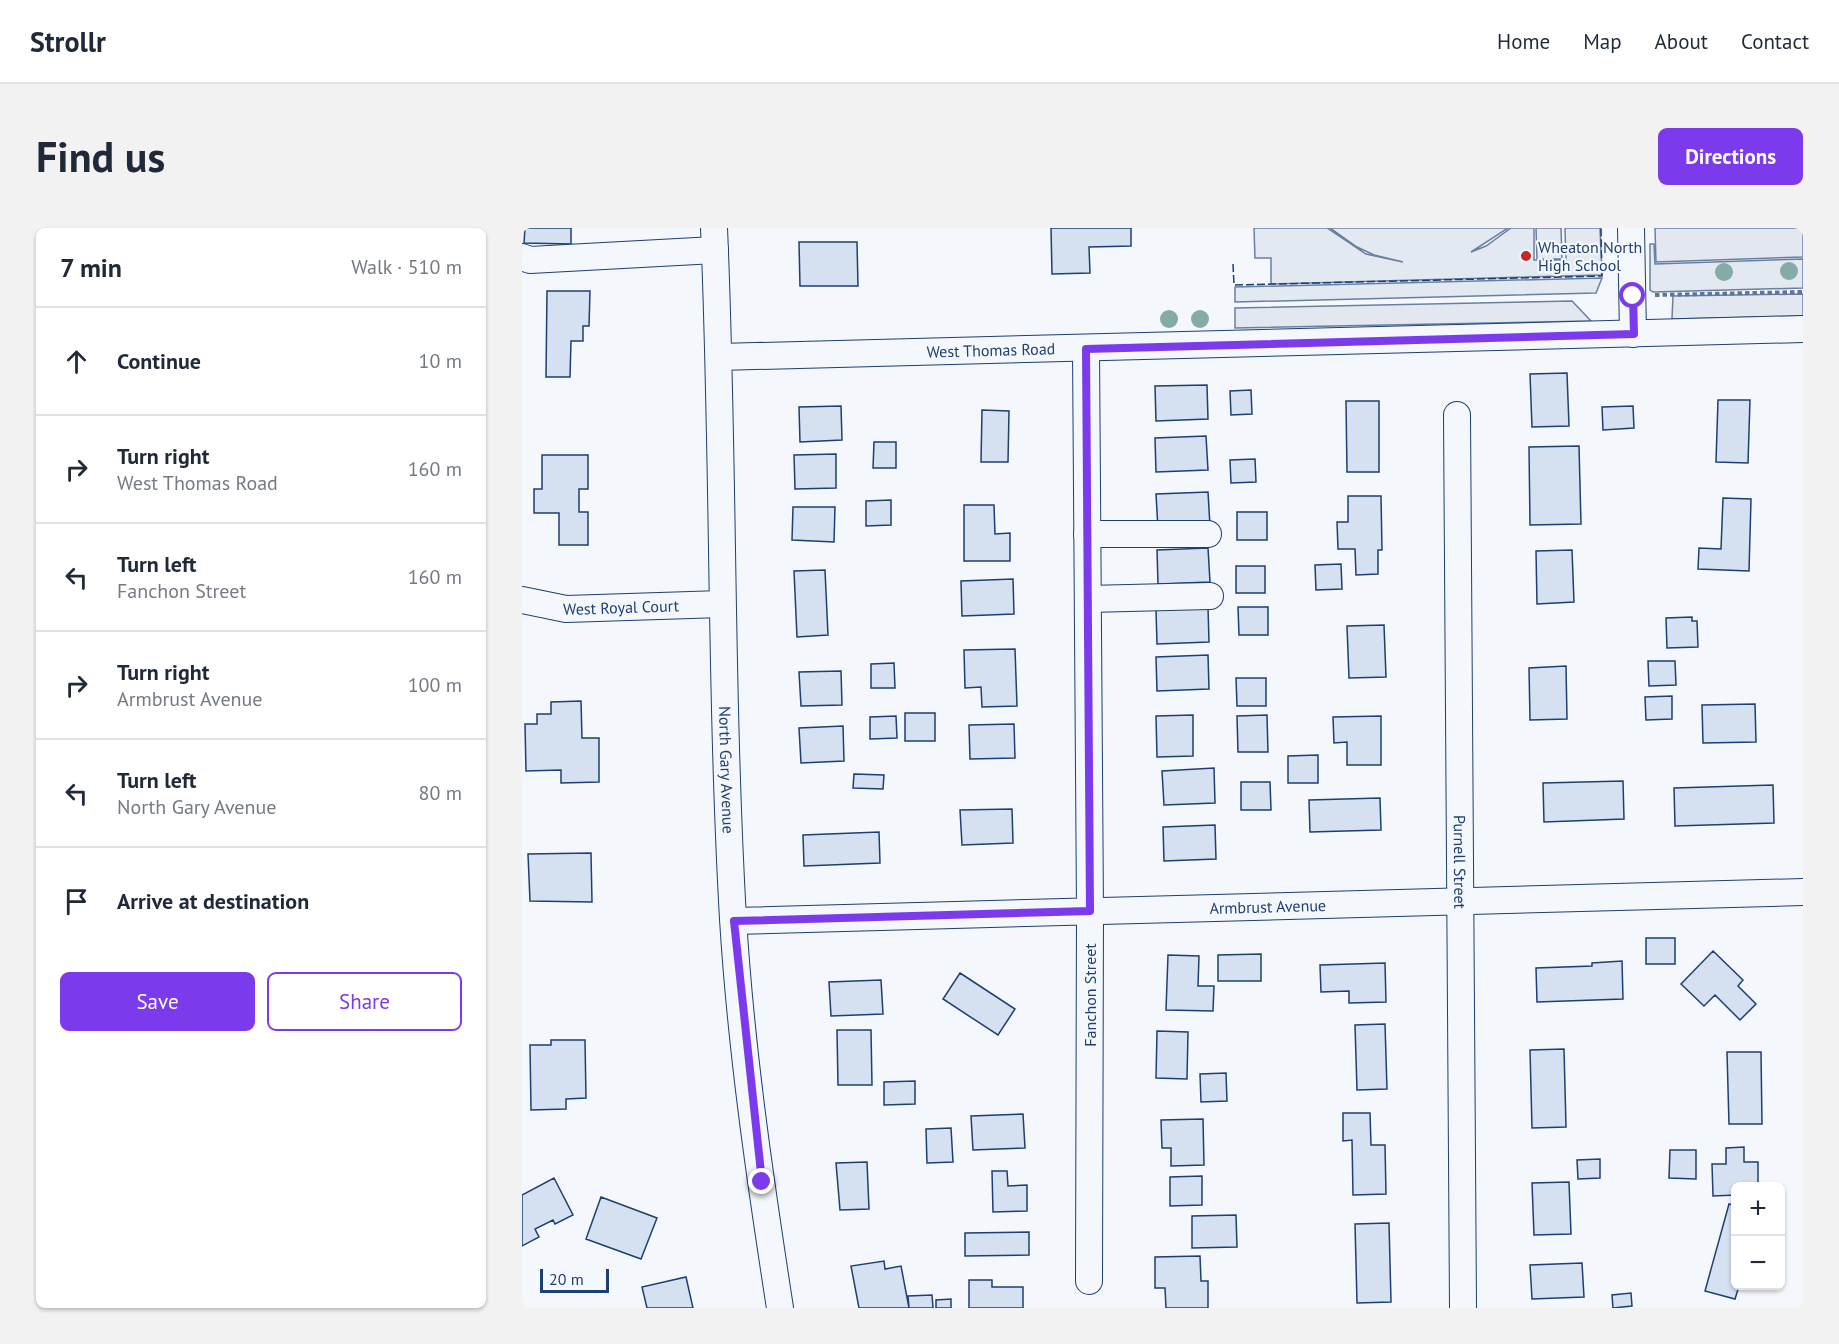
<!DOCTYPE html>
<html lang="en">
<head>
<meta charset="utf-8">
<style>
  :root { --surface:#fff; --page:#f2f2f3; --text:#1f2937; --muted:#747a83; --line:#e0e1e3; --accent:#7c3aed }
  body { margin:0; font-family:"PT Sans",sans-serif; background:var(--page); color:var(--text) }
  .controls { position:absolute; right:18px; bottom:18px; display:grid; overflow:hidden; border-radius:9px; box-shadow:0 2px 4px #0004 }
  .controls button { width:54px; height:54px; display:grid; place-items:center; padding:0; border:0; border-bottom:2px solid var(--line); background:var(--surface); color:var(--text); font:30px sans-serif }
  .scale { position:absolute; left:18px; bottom:15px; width:69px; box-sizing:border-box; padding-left:6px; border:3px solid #1d3f73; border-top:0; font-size:16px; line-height:21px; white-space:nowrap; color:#1d3f73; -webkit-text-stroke:4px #f4f7fb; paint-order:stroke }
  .stop { position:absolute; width:18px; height:18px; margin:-14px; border:4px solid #7c3aed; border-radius:50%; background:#fff }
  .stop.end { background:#7c3aed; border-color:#fff; box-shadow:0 2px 6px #0008 }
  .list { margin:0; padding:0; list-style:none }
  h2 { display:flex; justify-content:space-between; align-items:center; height:78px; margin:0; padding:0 24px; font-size:26px }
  h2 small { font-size:20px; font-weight:400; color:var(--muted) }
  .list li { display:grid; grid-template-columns:39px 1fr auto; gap:18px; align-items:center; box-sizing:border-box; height:108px; padding:0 24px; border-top:2px solid var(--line) }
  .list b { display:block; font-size:22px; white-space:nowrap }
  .list p { margin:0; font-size:20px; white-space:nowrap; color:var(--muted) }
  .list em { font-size:20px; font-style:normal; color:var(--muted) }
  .actions { display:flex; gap:12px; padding:18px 24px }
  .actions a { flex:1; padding:14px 0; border:2px solid var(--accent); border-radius:9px; text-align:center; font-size:21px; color:var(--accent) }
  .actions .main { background:var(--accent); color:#fff }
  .icon { flex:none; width:33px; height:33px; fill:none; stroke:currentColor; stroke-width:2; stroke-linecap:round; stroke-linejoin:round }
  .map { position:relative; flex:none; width:1281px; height:1080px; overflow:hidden; border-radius:9px }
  header { display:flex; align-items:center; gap:36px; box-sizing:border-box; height:84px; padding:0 30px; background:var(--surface); border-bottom:2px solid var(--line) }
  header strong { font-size:28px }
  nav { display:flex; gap:33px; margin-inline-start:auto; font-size:21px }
  .intro { display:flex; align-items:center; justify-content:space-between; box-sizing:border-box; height:144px; padding:0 36px }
  h1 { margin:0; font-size:42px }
  .button { padding:15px 27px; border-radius:9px; background:var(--accent); color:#fff; font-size:21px; font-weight:700 }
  main { display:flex; gap:36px; padding:0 36px }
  aside { flex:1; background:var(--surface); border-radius:9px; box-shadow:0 2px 4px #0004 }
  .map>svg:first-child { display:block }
  .green { fill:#e3e9f0; stroke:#687fa3; stroke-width:1.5 }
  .parking { fill:#e3e8f0; stroke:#687fa3; stroke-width:1.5 }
  .building { fill:#d5e0f0; stroke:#1d3f73; stroke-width:1.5 }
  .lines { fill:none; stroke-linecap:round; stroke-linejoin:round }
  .minor-casing { stroke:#1d3f73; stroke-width:28 }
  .path { stroke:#5e769c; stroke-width:4; stroke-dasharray:4.5 3; stroke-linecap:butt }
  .minor { stroke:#f4f7fb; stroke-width:26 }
  .fence { stroke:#1d3f73; stroke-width:1.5; stroke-dasharray:8 3; stroke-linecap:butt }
  .tree { fill:#86aba6 }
  .route { stroke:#7c3aed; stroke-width:8 }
  .poi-dot { fill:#c62828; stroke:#f4f7fb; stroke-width:2 }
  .labels { text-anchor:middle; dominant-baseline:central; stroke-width:4.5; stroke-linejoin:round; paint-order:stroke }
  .poi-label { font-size:16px; fill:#1d3f73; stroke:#f4f7fb; text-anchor:start }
  .street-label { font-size:16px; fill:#1d3f73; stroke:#f4f7fb }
</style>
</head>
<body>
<header>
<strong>Strollr</strong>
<nav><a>Home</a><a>Map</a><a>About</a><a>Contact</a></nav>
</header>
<div class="intro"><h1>Find us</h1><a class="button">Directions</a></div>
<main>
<aside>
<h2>7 min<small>Walk · 510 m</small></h2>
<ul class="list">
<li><svg class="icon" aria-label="ahead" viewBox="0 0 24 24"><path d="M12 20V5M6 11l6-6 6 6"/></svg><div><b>Continue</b></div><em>10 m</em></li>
<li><svg class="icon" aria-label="right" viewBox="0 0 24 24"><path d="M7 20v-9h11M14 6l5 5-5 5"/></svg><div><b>Turn right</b><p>West Thomas Road</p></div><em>160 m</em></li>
<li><svg class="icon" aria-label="left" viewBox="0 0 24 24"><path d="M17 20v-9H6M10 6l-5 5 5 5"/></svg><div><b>Turn left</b><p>Fanchon Street</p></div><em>160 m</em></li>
<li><svg class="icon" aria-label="right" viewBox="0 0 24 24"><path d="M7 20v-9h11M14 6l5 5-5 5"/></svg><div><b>Turn right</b><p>Armbrust Avenue</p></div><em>100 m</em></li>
<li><svg class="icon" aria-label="left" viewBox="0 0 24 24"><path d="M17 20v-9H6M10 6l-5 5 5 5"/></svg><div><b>Turn left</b><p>North Gary Avenue</p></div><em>80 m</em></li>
<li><svg class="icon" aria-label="arrive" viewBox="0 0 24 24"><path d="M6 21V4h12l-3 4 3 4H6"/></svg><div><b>Arrive at destination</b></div></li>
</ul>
<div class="actions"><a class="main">Save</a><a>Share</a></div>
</aside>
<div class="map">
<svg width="1281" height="1080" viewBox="0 0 1281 1080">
  <rect width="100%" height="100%" fill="#f4f7fb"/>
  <!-- green -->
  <path class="green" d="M732 0H805L844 26 881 34 852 27 835 19 808 0H986L949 24 964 18 989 0H1012V32H1039L1041 39 1044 35 1043 0H1078L1080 47 749 56V30H733Z
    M1014 0H1039L1040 31H1015Z
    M1128 16H1132L1133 36 1281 31V60L1131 64 1128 62Z
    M1080 50 1074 65 713 74V59Z"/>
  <!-- parking -->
  <path class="parking" d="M1133 0H1281V29L1134 34Z
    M1281 66V88L1150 91 1151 68Z
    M1050 73 1069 93 713 100V80Z"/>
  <!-- building -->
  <path class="building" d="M3 0H49V16L2 15Z
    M529 0H609V18L567 19 568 45 530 46Z
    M277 14H335L336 58H278Z
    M25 63H68L67 98H61V113H49L48 149H24Z
    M1045 145 1047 198 1010 199 1008 146Z
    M685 157 686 191 634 193 633 158Z
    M729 162 730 186 709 187 708 163Z
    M1196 172H1228L1226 235 1194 234Z
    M824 173H857V244H825Z
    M319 178 320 212 278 214 277 179Z
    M1111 178 1112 200 1081 202 1080 179Z
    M460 182 487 183 486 234H459Z
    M684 208 686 242 634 244 633 210Z
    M352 214H374V240H351Z
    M1057 218 1059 296 1008 297 1007 219Z
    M314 226V260L273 261 272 227Z
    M20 227H66V261H57V284H66V317H37V285H12V261H20Z
    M733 231 734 254 709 255 708 232Z
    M686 264 688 298 636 301 634 266Z
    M826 268H859L860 322H856V346L834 347 833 321H816L815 294H826Z
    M1201 270 1229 271 1227 343 1176 341 1177 320 1199 321Z
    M369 272V297L344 298V273Z
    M442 277H472L473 306 488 305V333H442Z
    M271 279H313L312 314 270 312Z
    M715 284H745V312H715Z
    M686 320 688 354 636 356 635 322Z
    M1050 322 1052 374 1015 376 1014 323Z
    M819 336 820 361 794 362 793 337Z
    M714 338H743V365H714Z
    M303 342 306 407 275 409 272 343Z
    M491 351 492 386 440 388 439 353Z
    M686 379 687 414 635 416 634 382Z
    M716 379H746V407H717Z
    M1170 389V393H1175L1176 419 1145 420 1144 390Z
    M862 397 864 449 827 450 825 398Z
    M493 421 495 478 460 479 459 459 443 460 442 422Z
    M686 427 687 461 635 463 634 429Z
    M1126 433H1153L1154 457 1127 458Z
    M372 435 373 460H349V436Z
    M1044 438 1045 491 1008 492 1007 440Z
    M319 443 320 477 279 478 277 444Z
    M714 450H744V478H715Z
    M1150 468V491L1124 492 1123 469Z
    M59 473 60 510H77V554L39 555V542L4 543 3 496H15V486H29V474Z
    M1233 476 1234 514 1181 515 1180 477Z
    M383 485H413V513H383Z
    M671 487V528L635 529 634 488Z
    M745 487 746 524H716L715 488Z
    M374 488 375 510 348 511V489Z
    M859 488V537H825V514L812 515 811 489Z
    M492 496 493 530 448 531 447 497Z
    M321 498 322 533 279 535 277 500Z
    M796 527V555H766V528Z
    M692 540 693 575 642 577 640 543Z
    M332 546 362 547 361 561 331 560Z
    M1101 553 1102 591 1022 594 1021 555Z
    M719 554H748L749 582H719Z
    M1251 557 1252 595 1153 598 1152 560Z
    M858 570 859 602 788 604 787 572Z
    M490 581 491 615 440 617 438 582Z
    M693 597 694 631 642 633 641 599Z
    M357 604 358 635 282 638 281 607Z
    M69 625 70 674 8 673 6 626Z
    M1124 710H1153V736H1124Z
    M1191 723 1221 752 1216 758 1234 776 1218 792 1193 767 1182 778 1159 756Z
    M739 726V753H696V727Z
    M646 727 677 728 676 758H692L691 783 644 782Z
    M1100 733 1101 771 1015 774 1014 740 1070 738V735Z
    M863 735 864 774 827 775V763L799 764 798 737Z
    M438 745 493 781 476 807 421 771Z
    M359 752 361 786 309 788 307 754Z
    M863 796 865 861 835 862 833 797Z
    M315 802H349L350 857H316Z
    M635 803 666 804 665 851 634 850Z
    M29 812H63L64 870 44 871V881L9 882 8 817H29Z
    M1042 821 1044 899 1010 900 1008 822Z
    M1205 824H1239L1240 896H1207Z
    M704 845 705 873 679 874 678 846Z
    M393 853V876L362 877V854Z
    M821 885H848L849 917H863L864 966 831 967 830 912 821 913Z
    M501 886 503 920 451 922 449 888Z
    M681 891 682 937 649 938V920H640L639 892Z
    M429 900 431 934 405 935 404 901Z
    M1222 919V934H1236V958H1214V967L1191 968 1190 936H1204V920Z
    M1148 922H1174V951L1147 950Z
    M1078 931V950L1056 951 1055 932Z
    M345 934 347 981 318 982 314 935Z
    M470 943H485L486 958 505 957V983L471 984Z
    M680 948V977L648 978V949Z
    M32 950 51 987 33 996 31 992 13 1001 17 1009 0 1018V967Z
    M1047 954 1049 1006 1012 1007 1010 955Z
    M79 969 135 990 119 1031 64 1011Z
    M1207 976 1214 978V1058H1217L1213 1071 1183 1063Z
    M714 987 715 1019 670 1020V988Z
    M867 995 869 1074 835 1075 833 996Z
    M507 1004V1027L443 1028V1005Z
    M678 1028 679 1053H686V1080H644L643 1060H633V1029Z
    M362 1033 363 1041 379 1038 387 1080H337L329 1038Z
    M1060 1035 1062 1069 1010 1071 1008 1037Z
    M164 1049 171 1080H125L120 1059Z
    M447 1052H470V1059H501V1080H447Z
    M1109 1065 1110 1078 1091 1080 1090 1067Z
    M410 1067 411 1080H387L386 1068Z
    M429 1071V1080H414V1072Z"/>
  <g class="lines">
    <defs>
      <g id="minor">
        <path id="s1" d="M192 0C202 230 198 461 211 691 219 821 238 951 258 1080"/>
        <path d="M1109 0 1111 106"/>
        <path d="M0 29 8 32 193 22"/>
        <path d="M564 121 568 683 567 1053"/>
        <path id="s2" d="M197 129 1281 101"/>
        <path id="s3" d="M935 187 941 1080"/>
        <path d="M565 306H686"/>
        <path d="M566 371 688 368"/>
        <path id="s4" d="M0 372 44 381 200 376"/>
        <path id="s5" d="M212 693 1281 664"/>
      </g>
    </defs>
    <!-- minor casing -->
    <use href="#minor" class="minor-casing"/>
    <!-- path -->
    <path class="path" d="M1133 67 1281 64"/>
    <!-- minor -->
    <use href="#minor" class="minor"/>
    <!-- fence -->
    <path class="fence" d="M711 36 712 57 1080 48 1079 0"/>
  </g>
  <!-- trees -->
  <g class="tree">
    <circle cx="1267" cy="43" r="9"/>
    <circle cx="1202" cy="44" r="9"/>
    <circle cx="647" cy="91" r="9"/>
    <circle cx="678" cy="91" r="9"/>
  </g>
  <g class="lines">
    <!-- route -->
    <path class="route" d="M240 954 212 693 568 683 564 121 1112 106 1111 68"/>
  </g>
  <!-- markers -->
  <circle class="poi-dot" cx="1004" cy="28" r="6"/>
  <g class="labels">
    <!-- poi labels -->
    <g class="poi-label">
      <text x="1016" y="19">Wheaton North<tspan x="1016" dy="18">High School</tspan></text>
    </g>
    <!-- street labels -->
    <g class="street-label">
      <text stroke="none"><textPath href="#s2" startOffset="272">West Thomas Road</textPath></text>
      <text stroke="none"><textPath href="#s4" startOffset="100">West Royal Court</textPath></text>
      <text stroke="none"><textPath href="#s1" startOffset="542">North Gary Avenue</textPath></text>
      <text stroke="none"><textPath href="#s3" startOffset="447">Purnell Street</textPath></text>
      <text stroke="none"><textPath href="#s5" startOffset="534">Armbrust Avenue</textPath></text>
      <text transform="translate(568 767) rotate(-90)">Fanchon Street</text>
    </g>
  </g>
</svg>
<div class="controls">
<button>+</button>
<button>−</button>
</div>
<div class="scale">20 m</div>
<div class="stop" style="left:1111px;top:68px"></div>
<div class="stop end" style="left:240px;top:954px"></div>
</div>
</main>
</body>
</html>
